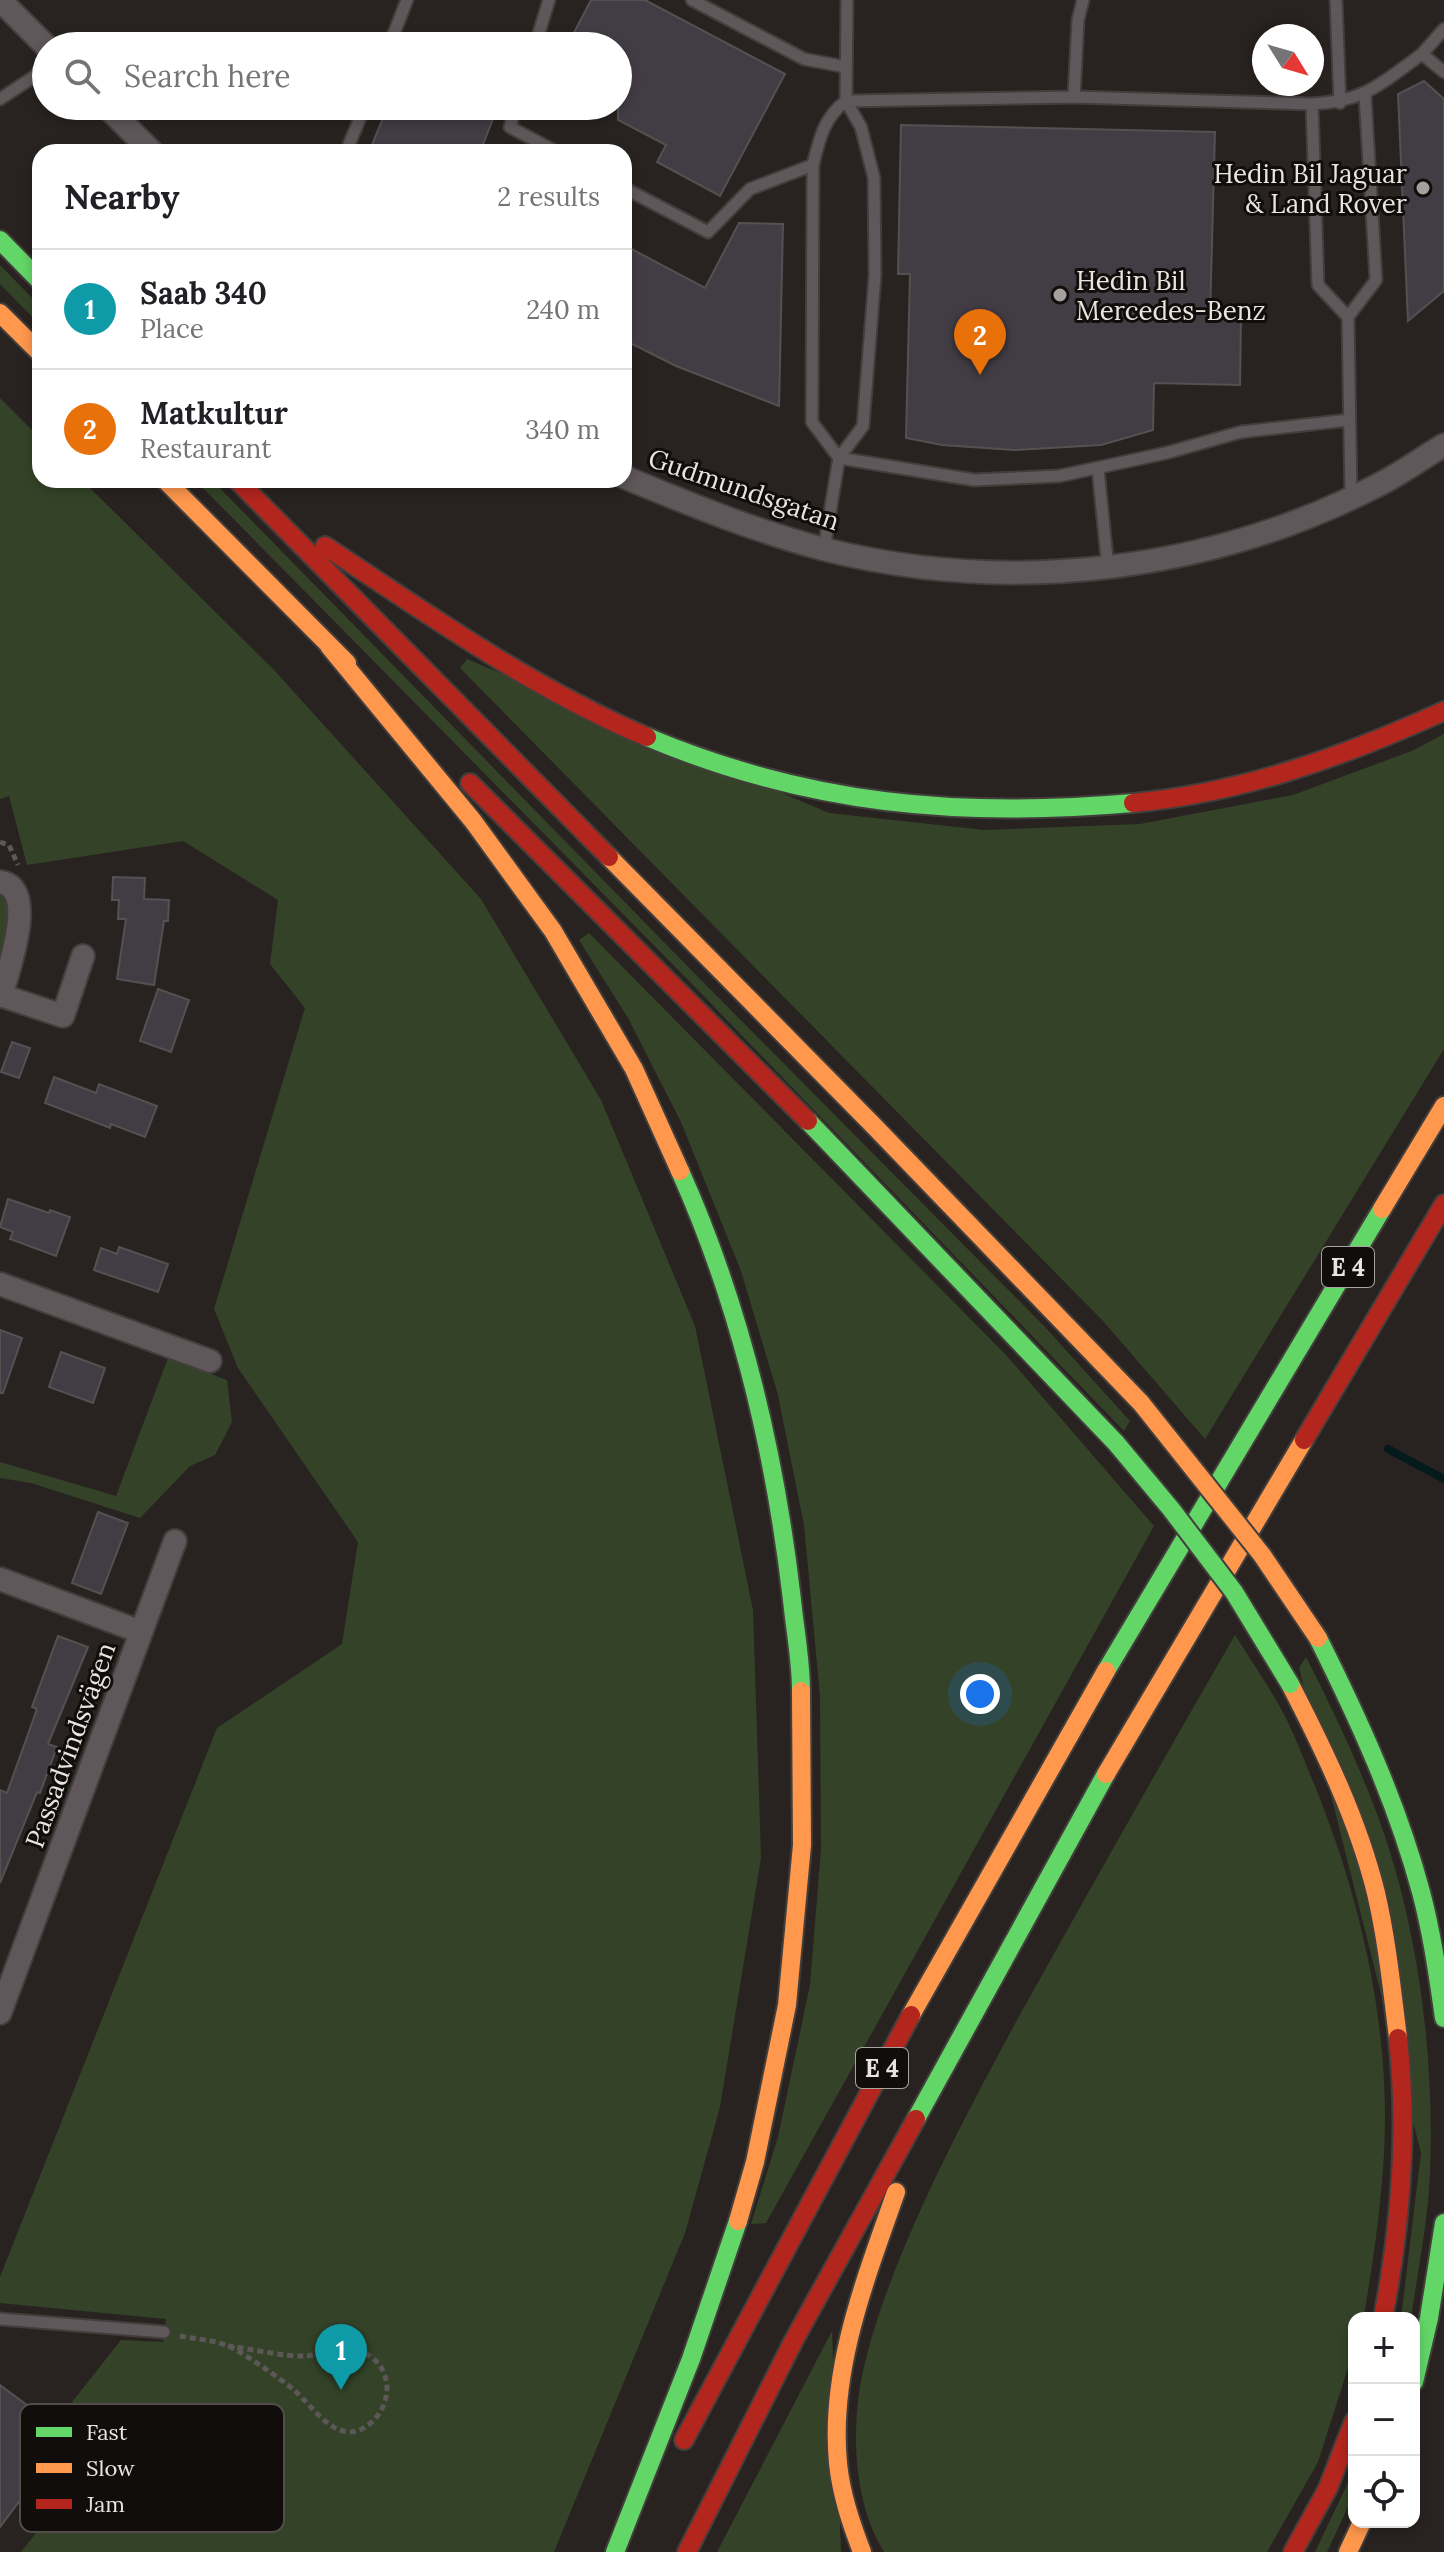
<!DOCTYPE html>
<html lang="en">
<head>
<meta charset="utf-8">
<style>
  :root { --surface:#fff; --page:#f6f6f6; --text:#202124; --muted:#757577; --line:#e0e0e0; --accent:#5c5a5a }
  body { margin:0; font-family:Lora,serif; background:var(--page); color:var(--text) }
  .controls { position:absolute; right:24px; bottom:24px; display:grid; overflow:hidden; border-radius:16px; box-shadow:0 4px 12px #0003 }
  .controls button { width:72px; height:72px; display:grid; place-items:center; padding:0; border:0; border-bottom:2px solid var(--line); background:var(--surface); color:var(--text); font:40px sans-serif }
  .compass { position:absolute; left:1252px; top:24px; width:72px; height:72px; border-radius:50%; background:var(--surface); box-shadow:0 4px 12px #0003; rotate:127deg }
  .you { position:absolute; left:980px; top:1694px; width:28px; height:28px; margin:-20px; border:6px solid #fff; border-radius:50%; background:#1a73e8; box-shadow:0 0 0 12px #1a73e833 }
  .badge { display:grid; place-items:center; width:52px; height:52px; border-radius:50%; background:var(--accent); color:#fff; font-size:26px; font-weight:700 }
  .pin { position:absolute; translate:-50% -66px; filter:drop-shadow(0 2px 4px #0008) }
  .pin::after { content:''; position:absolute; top:42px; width:28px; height:24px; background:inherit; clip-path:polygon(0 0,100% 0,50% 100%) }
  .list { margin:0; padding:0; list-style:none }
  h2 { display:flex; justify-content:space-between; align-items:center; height:104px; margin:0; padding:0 32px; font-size:34px }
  h2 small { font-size:26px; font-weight:400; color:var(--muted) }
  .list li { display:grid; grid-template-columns:52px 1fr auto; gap:24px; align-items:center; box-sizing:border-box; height:120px; padding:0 32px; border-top:2px solid var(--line) }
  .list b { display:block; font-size:30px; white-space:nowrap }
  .list p { margin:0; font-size:26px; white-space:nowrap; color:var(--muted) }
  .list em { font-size:26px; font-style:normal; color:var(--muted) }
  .icon { flex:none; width:44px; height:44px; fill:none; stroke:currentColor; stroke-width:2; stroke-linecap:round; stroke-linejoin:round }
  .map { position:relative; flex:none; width:1444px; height:2552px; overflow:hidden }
  .search { position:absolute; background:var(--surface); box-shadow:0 4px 12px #0003; left:32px; top:32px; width:600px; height:88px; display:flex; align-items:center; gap:20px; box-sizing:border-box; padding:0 28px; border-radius:44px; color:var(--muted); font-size:30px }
  .panel { position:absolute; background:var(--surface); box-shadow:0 4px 12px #0003; left:32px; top:144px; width:600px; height:344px; border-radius:24px }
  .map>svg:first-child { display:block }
  .green { fill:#344328 }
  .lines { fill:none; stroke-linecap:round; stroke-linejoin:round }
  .stream { stroke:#051a1c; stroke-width:8 }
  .building { fill:#423d45; stroke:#535151; stroke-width:2 }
  .lane-casing { stroke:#423e3c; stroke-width:15 }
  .street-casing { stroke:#423e3c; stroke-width:26 }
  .fast-casing { stroke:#423e3c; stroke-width:22 }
  .slow-casing { stroke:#423e3c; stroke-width:22 }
  .jam-casing { stroke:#423e3c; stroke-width:22 }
  .path { stroke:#5d5758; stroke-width:5; stroke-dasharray:6 4; stroke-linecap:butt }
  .lane { stroke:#5f575a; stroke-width:11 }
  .street { stroke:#5f575a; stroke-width:22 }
  .fast { stroke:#63d668; stroke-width:18 }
  .slow { stroke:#ff974d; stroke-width:18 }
  .jam { stroke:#b3261e; stroke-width:18 }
  .fast-bridge-casing { stroke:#423e3c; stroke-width:22; stroke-linecap:butt }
  .slow-bridge-casing { stroke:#423e3c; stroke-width:22; stroke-linecap:butt }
  .fast-bridge { stroke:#63d668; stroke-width:18 }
  .slow-bridge { stroke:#ff974d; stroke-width:18 }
  .poi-dot { fill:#a5a09d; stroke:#100d0a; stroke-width:3 }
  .labels { text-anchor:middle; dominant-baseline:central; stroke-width:6; stroke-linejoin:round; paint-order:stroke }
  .shield { fill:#100d0a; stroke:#a8a4a0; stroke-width:2 }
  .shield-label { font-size:24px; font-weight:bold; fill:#e9e4e0 }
  .poi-label { font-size:26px; fill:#e9e4e0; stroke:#100d0a; text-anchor:end }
  .street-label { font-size:26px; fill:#e9e4e0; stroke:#100d0a }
  .key { fill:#100d0a; stroke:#514e4a; stroke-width:2 }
  .key-label { font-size:22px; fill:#e9e4e0 }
</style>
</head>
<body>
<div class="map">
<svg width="1444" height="2552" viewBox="0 0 1444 2552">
  <rect width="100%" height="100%" fill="#282320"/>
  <!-- green -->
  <path class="green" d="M0 265 40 306V325L0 284Z
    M0 398 40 438V480H82L274 670 481 899 601 1100 695 1326 753 1610 761 1858 720 2107 685 2233 554 2552H21L114 2434 72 2402 121 2340 163 2342 166 2319 0 2303V2277L217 1728 342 1644 358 1542 238 1368 214 1309 305 1008 270 964 278 900 183 841 27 865 9 796 0 799Z
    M195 480H212L701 980 1045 1327 1130 1421 1124 1431 696 988Z
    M467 659 829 813 984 830 1140 824 1293 795 1414 750 1444 734V1049L1205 1439 1103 1321 460 668Z
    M0 892 11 903 8 938 0 969Z
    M589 933 1006 1355 1154 1526 766 2223 751 2224 778 2137 810 1985 821 1849 820 1696 804 1525 778 1395 741 1271 681 1122 628 1018 579 940Z
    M168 1358 227 1380 232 1422 215 1455 190 1466 140 1518 31 1483 0 1478V1462L116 1496Z
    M1235 1635C1250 1659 1266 1682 1280 1707 1293 1730 1302 1755 1312 1779 1360 1895 1391 2026 1384 2153 1381 2205 1374 2257 1365 2309L1363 2318H1354V2349L1318 2462 1267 2552H884C856 2506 852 2445 859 2393 866 2349 881 2306 897 2265 931 2180 974 2100 1017 2020 1089 1891 1161 1763 1235 1635Z
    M1306 1657C1330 1704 1353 1752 1372 1801 1417 1914 1435 2052 1430 2173 1428 2221 1418 2270 1411 2318H1401L1421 2153 1299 1668Z
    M832 2331 841 2552H717Z
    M1354 2470V2494L1327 2552H1315Z"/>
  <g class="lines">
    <!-- stream -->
    <path class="stream" d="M1388 1449 1444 1479"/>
  </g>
  <!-- building -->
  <path class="building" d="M591 0H645L785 74 720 196 657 162 666 145 618 120V46H567Z
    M1424 81 1444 99V291L1408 321 1398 94Z
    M388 106H498L480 152H369Z
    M901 125 1215 132 1210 316 1241 317 1240 385 1154 383 1153 430 1101 445 1014 450 942 445 906 438 910 274H898Z
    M739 223 783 224 779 406 676 366 624 340V245L705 288Z
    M113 877 145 878 144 899 169 900 168 921H164L154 985 117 979 126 919H118L119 900H112Z
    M158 989 189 1000 171 1052 140 1041Z
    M12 1042 30 1048 19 1078 1 1072Z
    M54 1077 96 1093 99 1084 157 1106 145 1137 111 1124 110 1128 45 1103Z
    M8 1199 49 1213 50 1210 70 1217 56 1256 10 1239 13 1232 0 1227Z
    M119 1247 168 1264 158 1292 94 1270 101 1248 117 1254Z
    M0 1330 22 1338 3 1393H0Z
    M61 1352 105 1368 93 1403 49 1387Z
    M98 1512 128 1523 101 1594 72 1583Z
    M58 1636 88 1647 48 1744 57 1747 40 1793 37 1792 0 1883V1790L7 1793 37 1709 32 1707Z
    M0 2385 58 2428H42L62 2444 0 2527Z"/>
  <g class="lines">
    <defs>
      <path id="lane" d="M692 0 804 59 846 67
        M1336 0 1340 103
        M1444 29 1422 54 1444 72
        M389 46 407 0
        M535 46 549 0
        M1074 97 1078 20 1083 0
        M0 99 35 76 46 64
        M1312 104 1074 97 846 101C824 117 819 140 813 165L812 422 839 458 974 480 1059 476 1166 453 1241 432 1349 420
        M516 106 510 127 557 152
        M346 152 365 106
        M624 188 708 232 750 189 813 165
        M1348 317 1318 285 1312 104C1366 101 1380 84 1422 54
        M1098 469 1108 568
        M1351 497 1348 317 1376 280 1365 95
        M824 549 839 458 863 426 875 275 874 178 861 127 846 101 847 0
        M0 2319 164 2332"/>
      <path id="street" d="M0 0 46 46
        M106 106 152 152
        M624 477C689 504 755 531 823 549 1010 596 1212 572 1382 483 1403 472 1424 457 1444 445
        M0 882C39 887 8 971 1 996
        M0 995 63 1016 83 956
        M0 1284 210 1361
        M0 1579 141 1632
        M0 2013 175 1541"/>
      <path id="fast" d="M0 240 40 281
        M647 737C809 805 959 818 1133 803
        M808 1121 1116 1443
        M680 1171C740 1305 775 1453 792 1600 795 1630 801 1660 801 1691
        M1318 1638C1359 1720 1397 1803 1421 1892 1432 1933 1438 1976 1444 2018
        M1106 1671 1382 1209
        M916 2119 1106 1774
        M1414 2382 1429 2318 1444 2223
        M615 2552 691 2359 738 2221"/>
      <path id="slow" d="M0 313 40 353
        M165 480 347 663
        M329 646 473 821 553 931 634 1069 680 1171
        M609 857 873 1125 1141 1403
        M1382 1209 1444 1106
        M1290 1684C1324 1750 1358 1820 1376 1893 1387 1940 1392 1990 1398 2038
        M1106 1774 1304 1440
        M911 2015 1106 1671
        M738 2221 755 2162 787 2005 802 1845 801 1691
        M862 2552C851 2523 841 2494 838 2463 829 2370 866 2278 896 2192
        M1348 2552 1362 2522"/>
      <path id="jam" d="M237 480 609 857
        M325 546C429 615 532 688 647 737
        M470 783 808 1121
        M1133 803C1242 793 1345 756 1444 711
        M1304 1440 1444 1204
        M1383 2318C1401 2225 1408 2132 1398 2038
        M684 2440 911 2015
        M687 2552 794 2340 916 2119
        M1293 2552 1328 2488 1354 2421"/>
    </defs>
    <!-- lane casing -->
    <use href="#lane" class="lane-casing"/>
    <!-- street casing -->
    <use href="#street" class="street-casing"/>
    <!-- fast casing -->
    <use href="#fast" class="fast-casing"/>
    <!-- slow casing -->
    <use href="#slow" class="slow-casing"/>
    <!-- jam casing -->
    <use href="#jam" class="jam-casing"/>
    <!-- path -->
    <path class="path" d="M0 842 9 845 18 865
      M180 2336C195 2339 214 2340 228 2346 241 2351 284 2381 294 2390 316 2409 340 2452 373 2421 382 2412 387 2400 387 2388 386 2357 358 2345 331 2349 323 2350 315 2355 307 2356 284 2357 252 2349 228 2346"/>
    <!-- lane -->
    <use href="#lane" class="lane"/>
    <!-- street -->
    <use href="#street" class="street"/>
    <!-- fast -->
    <use href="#fast" class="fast"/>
    <!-- slow -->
    <use href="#slow" class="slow"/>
    <!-- jam -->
    <use href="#jam" class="jam"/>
    <defs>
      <path id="fast-bridge" d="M1116 1443 1171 1509 1234 1592 1290 1684"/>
      <path id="slow-bridge" d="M1141 1403 1262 1555 1318 1638"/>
    </defs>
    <!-- fast-bridge casing -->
    <use href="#fast-bridge" class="fast-bridge-casing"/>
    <!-- slow-bridge casing -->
    <use href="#slow-bridge" class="slow-bridge-casing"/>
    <!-- fast-bridge -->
    <use href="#fast-bridge" class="fast-bridge"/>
    <!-- slow-bridge -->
    <use href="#slow-bridge" class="slow-bridge"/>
  </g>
  <!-- markers -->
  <g class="poi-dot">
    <circle cx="1423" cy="188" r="8"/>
    <circle cx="1060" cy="295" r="8"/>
  </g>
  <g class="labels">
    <!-- shield labels -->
    <g class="shield">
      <rect x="1322" y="1247" width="52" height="40" rx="6"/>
      <rect x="856" y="2048" width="52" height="40" rx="6"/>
    </g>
    <g class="shield-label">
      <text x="1348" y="1267">E 4</text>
      <text x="882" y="2068">E 4</text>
    </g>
    <!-- poi labels -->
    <g class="poi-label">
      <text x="1407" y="173">Hedin Bil Jaguar<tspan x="1407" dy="30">&amp; Land Rover</tspan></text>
      <text x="1076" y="280" text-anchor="start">Hedin Bil<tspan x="1076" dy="30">Mercedes-Benz</tspan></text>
    </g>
    <!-- street labels -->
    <g class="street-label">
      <text transform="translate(744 489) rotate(19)">Gudmundsgatan</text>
      <text transform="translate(70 1745) rotate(-70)">Passadvindsvägen</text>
    </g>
  </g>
  <!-- legend -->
  <rect x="20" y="2404" width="264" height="128" rx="12" class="key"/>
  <rect x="36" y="2427" width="36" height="10" fill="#63d668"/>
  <rect x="36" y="2463" width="36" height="10" fill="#ff974d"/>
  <rect x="36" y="2499" width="36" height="10" fill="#b3261e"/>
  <g class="key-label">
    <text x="86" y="2440">Fast</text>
    <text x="86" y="2476">Slow</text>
    <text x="86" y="2512">Jam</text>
  </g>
</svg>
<div class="controls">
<button>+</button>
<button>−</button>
<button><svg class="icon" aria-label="locate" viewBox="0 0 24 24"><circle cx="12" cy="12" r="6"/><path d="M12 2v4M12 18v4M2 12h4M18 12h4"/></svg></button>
</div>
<svg class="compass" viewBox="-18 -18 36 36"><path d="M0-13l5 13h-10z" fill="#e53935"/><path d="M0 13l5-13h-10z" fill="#757577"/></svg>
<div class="you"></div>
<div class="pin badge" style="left:341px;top:2390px;background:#0f9aa8">1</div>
<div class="pin badge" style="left:980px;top:375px;background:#e8710a">2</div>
<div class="search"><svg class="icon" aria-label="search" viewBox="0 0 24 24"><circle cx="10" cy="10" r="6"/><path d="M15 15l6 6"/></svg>Search here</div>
<section class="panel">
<h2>Nearby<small>2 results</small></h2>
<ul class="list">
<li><span class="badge" style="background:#0f9aa8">1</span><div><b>Saab 340</b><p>Place</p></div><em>240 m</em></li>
<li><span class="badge" style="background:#e8710a">2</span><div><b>Matkultur</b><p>Restaurant</p></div><em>340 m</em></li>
</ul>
</section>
</div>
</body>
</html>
